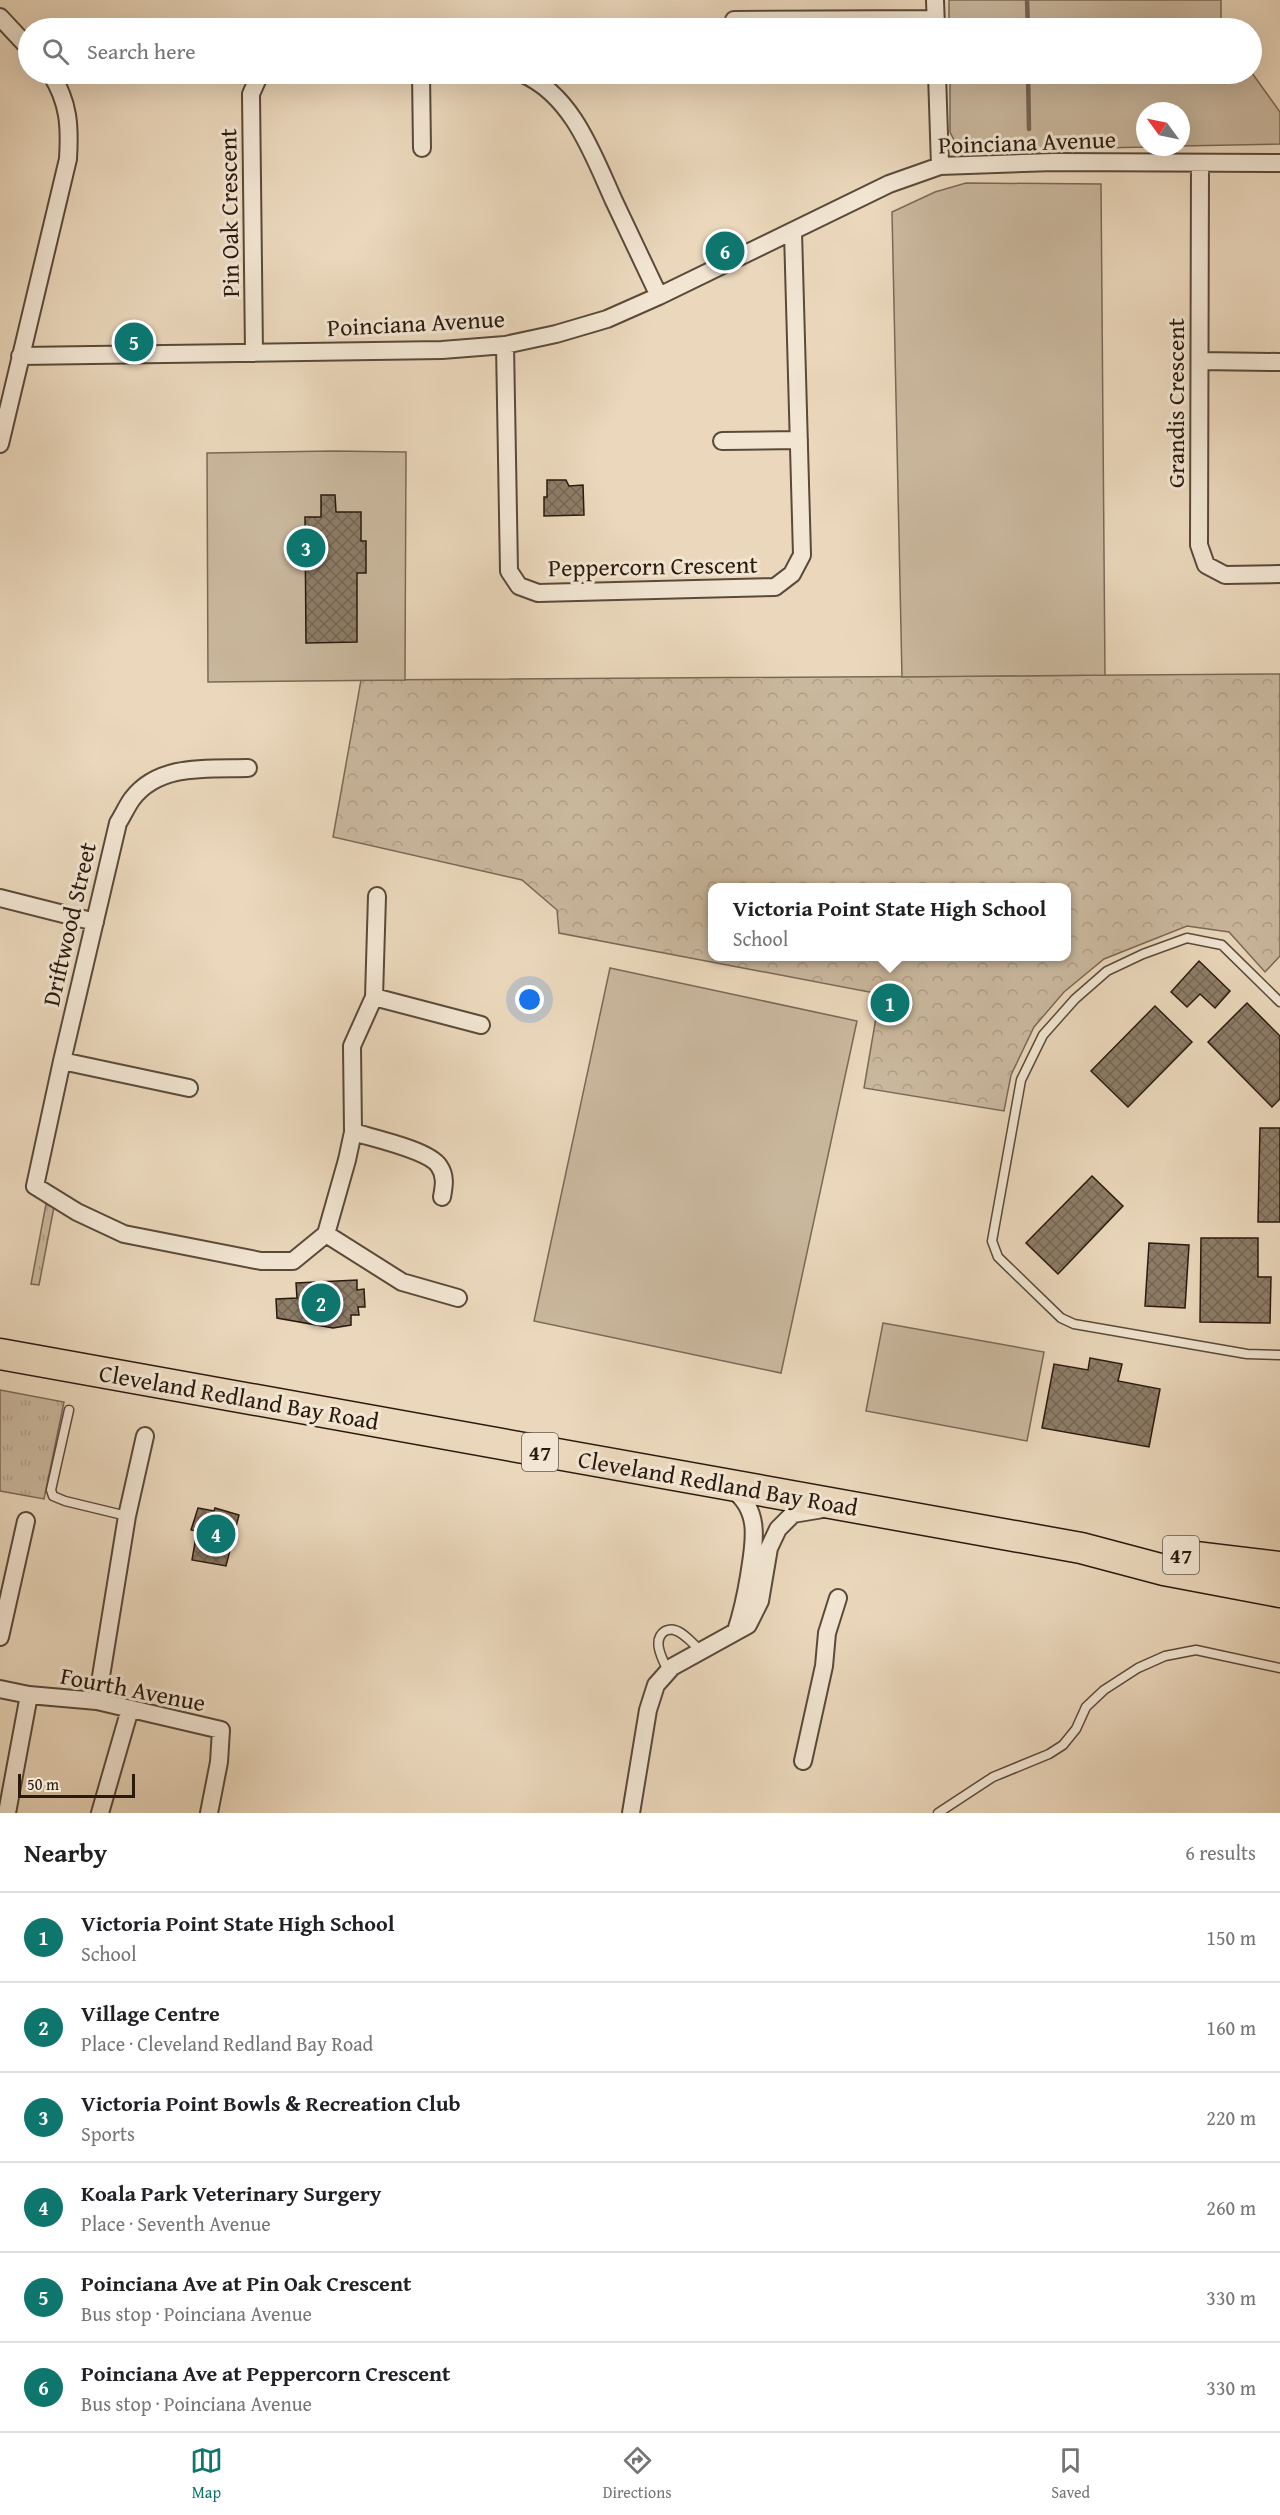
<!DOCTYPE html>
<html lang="en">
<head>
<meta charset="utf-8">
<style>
  :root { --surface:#fff; --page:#f6f6f6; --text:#202124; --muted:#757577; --line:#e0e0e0; --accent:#0f766e }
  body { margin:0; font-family:"Gentium Book Plus",serif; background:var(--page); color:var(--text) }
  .compass { position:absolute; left:1136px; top:102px; width:54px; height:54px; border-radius:50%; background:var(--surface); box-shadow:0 6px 24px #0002; rotate:303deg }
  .scale { position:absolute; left:18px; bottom:15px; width:117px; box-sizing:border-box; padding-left:6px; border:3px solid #2a1a0e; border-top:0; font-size:16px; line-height:21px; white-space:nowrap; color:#2a1a0e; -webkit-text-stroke:4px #f2e6d3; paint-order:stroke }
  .you { position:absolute; left:530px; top:1000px; width:21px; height:21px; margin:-15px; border:4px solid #fff; border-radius:50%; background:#1a73e8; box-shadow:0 0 0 9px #1a73e833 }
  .badge { display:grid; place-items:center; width:39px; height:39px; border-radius:50%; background:var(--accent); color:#fff; font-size:20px; font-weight:700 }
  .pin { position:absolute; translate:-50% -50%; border:3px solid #fff; box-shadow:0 2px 6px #0006 }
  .popup { position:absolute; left:708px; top:883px; width:363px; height:78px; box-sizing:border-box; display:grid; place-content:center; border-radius:12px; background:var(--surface); filter:drop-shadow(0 2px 4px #0005); font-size:20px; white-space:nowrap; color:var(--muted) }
  .popup b { font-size:22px; color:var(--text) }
  .popup::after { content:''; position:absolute; left:50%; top:100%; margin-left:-12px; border:12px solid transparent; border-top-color:var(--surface) }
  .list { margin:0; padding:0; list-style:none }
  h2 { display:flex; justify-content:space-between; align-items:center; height:78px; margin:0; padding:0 24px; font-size:26px }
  h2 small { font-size:20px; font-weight:400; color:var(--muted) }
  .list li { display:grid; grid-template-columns:39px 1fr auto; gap:18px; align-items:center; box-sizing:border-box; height:90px; padding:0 24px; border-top:2px solid var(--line) }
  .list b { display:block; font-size:22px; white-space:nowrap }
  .list p { margin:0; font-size:20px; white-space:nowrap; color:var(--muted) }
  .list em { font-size:20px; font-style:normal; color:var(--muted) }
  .icon { flex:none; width:33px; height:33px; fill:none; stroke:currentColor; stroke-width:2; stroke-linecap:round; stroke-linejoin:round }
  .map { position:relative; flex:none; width:1280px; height:1813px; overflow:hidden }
  .search { position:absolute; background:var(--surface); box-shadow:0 6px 24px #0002; left:18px; right:18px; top:18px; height:66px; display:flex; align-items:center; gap:15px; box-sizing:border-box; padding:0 21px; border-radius:33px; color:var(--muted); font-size:22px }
  .sheet { height:618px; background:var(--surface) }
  nav { display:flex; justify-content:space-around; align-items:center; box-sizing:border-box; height:84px; border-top:2px solid var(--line); background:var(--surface); font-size:16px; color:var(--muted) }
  nav a { display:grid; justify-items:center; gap:3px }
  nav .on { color:var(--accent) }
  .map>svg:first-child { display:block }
  .grass { fill:url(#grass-tufts); stroke:#7a6956; stroke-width:1.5 }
  .forest { fill:url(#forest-crowns); stroke:#7a6956; stroke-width:1.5; fill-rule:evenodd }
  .park { fill:#cab89e; stroke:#7a6956; stroke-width:1.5 }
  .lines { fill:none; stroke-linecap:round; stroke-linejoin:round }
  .stream { stroke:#766553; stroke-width:4.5 }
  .building { fill:url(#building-cross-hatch); stroke:#2a1a0e; stroke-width:1.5 }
  .lane-casing { stroke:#5a4a3a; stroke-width:11 }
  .street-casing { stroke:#5a4a3a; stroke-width:20 }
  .highway-casing { stroke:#2a1a0e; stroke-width:33 }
  .lane { stroke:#f2e6d3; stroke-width:8 }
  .street { stroke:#f2e6d3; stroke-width:16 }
  .highway { stroke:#ebd8bc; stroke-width:30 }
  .labels { text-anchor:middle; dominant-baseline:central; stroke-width:6; stroke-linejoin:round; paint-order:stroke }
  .shield { fill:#f2e6d3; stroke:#665749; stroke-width:1.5 }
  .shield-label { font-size:22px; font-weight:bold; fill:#2a1a0e }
  .street-label { font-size:24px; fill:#2a1a0e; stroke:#f2e6d3 }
</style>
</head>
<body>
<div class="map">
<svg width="1280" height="1813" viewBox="0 0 1280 1813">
  <defs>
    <pattern id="grass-tufts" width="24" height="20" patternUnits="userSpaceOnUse" patternTransform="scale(1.5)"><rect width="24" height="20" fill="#cab89e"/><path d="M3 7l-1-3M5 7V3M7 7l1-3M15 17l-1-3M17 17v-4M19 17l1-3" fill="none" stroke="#ae9e87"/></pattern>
    <pattern id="forest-crowns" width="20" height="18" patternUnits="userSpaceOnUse" patternTransform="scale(1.5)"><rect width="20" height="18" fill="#cab89e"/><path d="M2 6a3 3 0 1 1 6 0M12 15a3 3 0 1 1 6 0" fill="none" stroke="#ae9e87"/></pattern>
    <pattern id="building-cross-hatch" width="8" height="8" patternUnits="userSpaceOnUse" patternTransform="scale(1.5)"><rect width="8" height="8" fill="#8e7d68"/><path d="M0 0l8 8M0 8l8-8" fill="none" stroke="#746654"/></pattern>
  </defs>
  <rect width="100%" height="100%" fill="#ebd8bc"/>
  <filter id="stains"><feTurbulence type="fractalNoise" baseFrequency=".00333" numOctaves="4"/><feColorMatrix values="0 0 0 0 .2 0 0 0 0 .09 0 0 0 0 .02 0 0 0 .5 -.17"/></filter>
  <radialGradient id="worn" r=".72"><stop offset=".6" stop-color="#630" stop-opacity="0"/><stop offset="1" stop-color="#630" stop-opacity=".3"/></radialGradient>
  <!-- grass -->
  <path class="grass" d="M46 1204 54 1207 39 1285 31 1284Z
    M0 1390 64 1402 44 1499 0 1491Z"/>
  <!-- forest -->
  <path class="forest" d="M1280 674V956L1265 972 1229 932 1187 926 1104 959 1064 992 1034 1027 1011 1075 1004 1111 864 1088 880 994 559 933 557 910 522 880 333 837 361 680ZM713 888H1067V956H713Z"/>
  <!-- park -->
  <path class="park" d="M949 0H1221V28H949Z
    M1252 73 1280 112V144L1181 146V111H1145V147L974 151 957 146 950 132V74Z
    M966 183 1101 184 1105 675 902 677 892 212 935 192Z
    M333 451 406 452 405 680 208 682 207 453Z
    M610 968 857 1021 781 1373 534 1321Z
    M883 1323 1044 1352 1027 1441 866 1411Z"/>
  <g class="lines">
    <!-- stream -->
    <path class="stream" d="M1027 0 1028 28
      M1028 74 1029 129"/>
  </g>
  <!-- building -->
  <path class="building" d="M547 480H566L569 486 583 485 584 515 544 516V497H547Z
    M321 495H335L336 512H361V541H366V573H357V642L306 643 305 517H321Z
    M1199 961 1230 991 1215 1008 1200 994 1187 1007 1171 992Z
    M1247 1003 1280 1036V1099L1272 1107 1208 1042Z
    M1155 1006 1192 1042 1128 1107 1091 1071Z
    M1260 1128H1280V1222H1258Z
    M1092 1176 1123 1206 1058 1274 1026 1243Z
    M1201 1238H1258V1277H1271L1270 1323 1200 1322Z
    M1149 1243 1189 1245 1185 1308 1145 1306Z
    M357 1280V1290L364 1289 365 1307H358L359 1315H351V1325L333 1328 277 1318 276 1299 297 1298 296 1283Z
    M1090 1358 1122 1364 1118 1381 1160 1389 1149 1447 1042 1428 1054 1364 1088 1370Z
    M198 1508 214 1511 215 1508 239 1515 226 1566 192 1560 197 1531 191 1530Z"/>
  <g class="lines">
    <defs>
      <path id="lane" d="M1280 1002 1222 945 1187 938 1143 954 1107 971 1075 999 1043 1035 1021 1080 992 1241 998 1257 1061 1318 1074 1324 1247 1354 1280 1355
        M69 1410 51 1490 53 1496 65 1501 127 1516
        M668 1671C663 1660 651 1640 665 1631 667 1630 672 1629 674 1630 684 1632 694 1645 701 1651
        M938 1813 993 1777 1049 1754 1063 1745 1076 1729 1086 1707 1104 1690 1138 1668 1165 1656 1196 1650 1280 1668"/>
      <path id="street" d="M935 0 936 28
        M0 17 28 47
        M734 20 936 19
        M421 74 422 148
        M523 74C573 96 593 155 614 201 629 233 644 264 659 296
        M937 74 940 166
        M1200 163 1199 545 1206 565 1225 575 1280 574
        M505 345 509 571 519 586 538 593 775 587 792 574 802 555 793 232
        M254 353 251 94 260 74
        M20 356 442 350 505 345 556 334 607 319 659 296 889 184 940 166 1054 162 1280 163
        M1200 361 1280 362
        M722 441 799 440
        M0 444 68 159C70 126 69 103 51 74
        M248 768C209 769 159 763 132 799 127 806 123 815 118 823L62 1061 35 1186 77 1212 124 1234 261 1261H293L326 1234 347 1160 353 1132 352 1046 374 997 377 896
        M0 898 95 922
        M374 997 481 1025
        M62 1061 189 1088
        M353 1132C372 1138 429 1150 439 1166 446 1176 444 1186 442 1197
        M326 1234 402 1282 458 1298
        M732 1489C762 1511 754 1543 749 1576 746 1594 742 1613 736 1631
        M0 1637 26 1521
        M0 1689 29 1695 97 1701 221 1730 219 1762 209 1813
        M97 1701 127 1516 145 1436
        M803 1761 824 1666 827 1633 838 1598
        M7 1813 29 1695
        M100 1813 130 1709
        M631 1813 648 1710 656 1685 672 1667 748 1625 760 1601 769 1548 778 1529 793 1514 823 1509"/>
      <path id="highway" d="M0 1354 1081 1548 1164 1570 1280 1592
        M1195 1557 1280 1567"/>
    </defs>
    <!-- lane casing -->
    <use href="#lane" class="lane-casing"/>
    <!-- street casing -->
    <use href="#street" class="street-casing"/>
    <!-- highway casing -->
    <use href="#highway" class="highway-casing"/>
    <!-- lane -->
    <use href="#lane" class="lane"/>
    <!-- street -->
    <use href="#street" class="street"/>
    <!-- highway -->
    <use href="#highway" class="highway"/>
  </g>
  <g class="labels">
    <!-- shield labels -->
    <g class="shield">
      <rect x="522" y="1433" width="36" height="38" rx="4.5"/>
      <rect x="1163" y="1536" width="36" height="38" rx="4.5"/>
    </g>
    <g class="shield-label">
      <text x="540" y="1452">47</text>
      <text x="1181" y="1555">47</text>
    </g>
    <!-- street labels -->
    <g class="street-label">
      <text transform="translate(1027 142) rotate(-2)">Poinciana Avenue</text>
      <text transform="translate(229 213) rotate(-91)">Pin Oak Crescent</text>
      <text transform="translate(416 323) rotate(-3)">Poinciana Avenue</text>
      <text transform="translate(1175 403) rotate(-90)">Grandis Crescent</text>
      <text transform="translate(653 566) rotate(-1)">Peppercorn Crescent</text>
      <text transform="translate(69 924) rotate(-77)">Driftwood Street</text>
      <text transform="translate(239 1397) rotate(10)">Cleveland Redland Bay Road</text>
      <text transform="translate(718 1483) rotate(10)">Cleveland Redland Bay Road</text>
      <text transform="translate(133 1689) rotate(11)">Fourth Avenue</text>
    </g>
  </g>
  <rect width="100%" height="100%" filter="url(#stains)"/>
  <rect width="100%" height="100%" fill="url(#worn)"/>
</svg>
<svg class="compass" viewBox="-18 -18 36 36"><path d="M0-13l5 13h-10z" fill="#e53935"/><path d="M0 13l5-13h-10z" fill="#757577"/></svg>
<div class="scale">50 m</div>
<div class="you"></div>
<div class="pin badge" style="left:890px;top:1003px">1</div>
<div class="popup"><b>Victoria Point State High School</b>School</div>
<div class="pin badge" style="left:321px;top:1303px">2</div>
<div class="pin badge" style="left:306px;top:548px">3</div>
<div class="pin badge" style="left:216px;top:1534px">4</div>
<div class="pin badge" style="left:134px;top:342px">5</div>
<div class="pin badge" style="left:725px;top:251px">6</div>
<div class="search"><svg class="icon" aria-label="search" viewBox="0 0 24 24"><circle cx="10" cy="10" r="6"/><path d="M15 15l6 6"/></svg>Search here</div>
</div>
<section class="sheet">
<h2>Nearby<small>6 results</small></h2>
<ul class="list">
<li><span class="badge">1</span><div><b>Victoria Point State High School</b><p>School</p></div><em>150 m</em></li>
<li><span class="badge">2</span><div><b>Village Centre</b><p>Place · Cleveland Redland Bay Road</p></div><em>160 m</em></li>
<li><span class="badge">3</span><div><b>Victoria Point Bowls &amp; Recreation Club</b><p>Sports</p></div><em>220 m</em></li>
<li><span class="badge">4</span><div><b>Koala Park Veterinary Surgery</b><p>Place · Seventh Avenue</p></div><em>260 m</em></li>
<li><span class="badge">5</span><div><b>Poinciana Ave at Pin Oak Crescent</b><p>Bus stop · Poinciana Avenue</p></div><em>330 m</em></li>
<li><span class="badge">6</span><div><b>Poinciana Ave at Peppercorn Crescent</b><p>Bus stop · Poinciana Avenue</p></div><em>330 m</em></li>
</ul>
</section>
<nav>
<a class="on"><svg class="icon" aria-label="map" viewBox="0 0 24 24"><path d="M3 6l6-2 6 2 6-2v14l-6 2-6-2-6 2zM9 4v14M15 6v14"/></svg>Map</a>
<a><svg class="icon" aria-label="directions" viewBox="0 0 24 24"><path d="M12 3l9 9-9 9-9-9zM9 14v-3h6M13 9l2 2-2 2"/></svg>Directions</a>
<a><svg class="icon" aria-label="saved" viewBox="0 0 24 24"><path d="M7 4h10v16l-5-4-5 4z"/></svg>Saved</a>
</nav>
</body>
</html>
